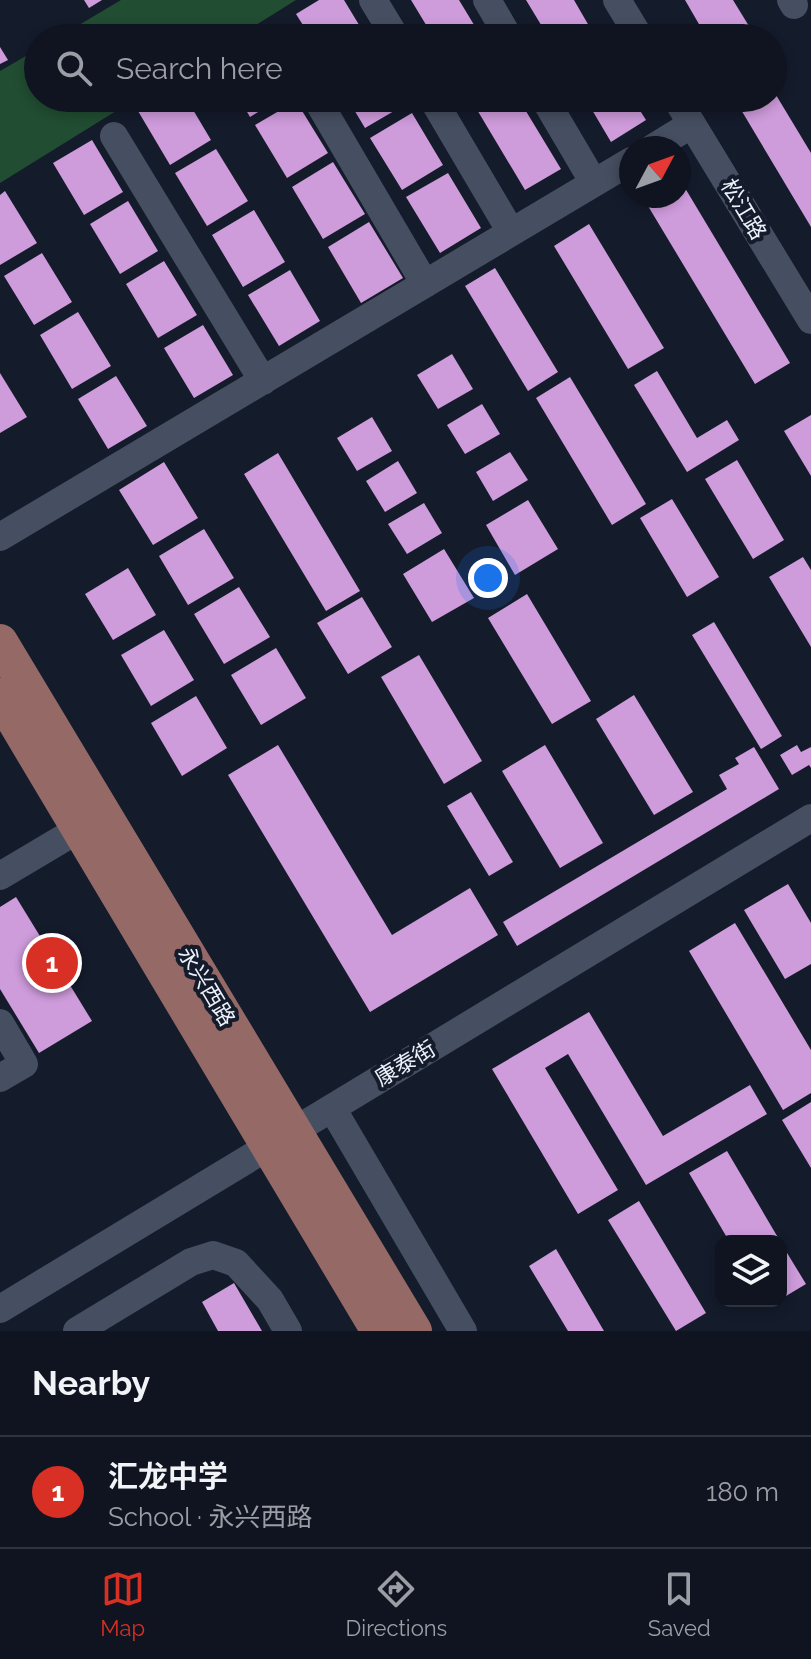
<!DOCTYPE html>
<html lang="en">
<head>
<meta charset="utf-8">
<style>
  :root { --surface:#0f1420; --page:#1d212d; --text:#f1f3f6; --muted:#9b9ea5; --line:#2f333e; --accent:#d93025 }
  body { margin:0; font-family:Raleway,"Noto Sans SC",sans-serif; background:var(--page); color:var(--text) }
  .controls { position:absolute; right:24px; bottom:24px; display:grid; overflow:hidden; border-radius:16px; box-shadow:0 4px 12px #0003 }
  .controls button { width:72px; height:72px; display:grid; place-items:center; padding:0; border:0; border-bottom:2px solid var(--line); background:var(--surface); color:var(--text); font:40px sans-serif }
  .compass { position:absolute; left:619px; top:136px; width:72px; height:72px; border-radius:50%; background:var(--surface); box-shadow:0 4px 12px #0003; rotate:49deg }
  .you { position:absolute; left:488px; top:578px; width:28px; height:28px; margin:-20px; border:6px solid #fff; border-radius:50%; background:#1a73e8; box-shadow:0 0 0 12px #1a73e833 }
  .badge { display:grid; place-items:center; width:52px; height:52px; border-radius:50%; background:var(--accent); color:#fff; font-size:26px; font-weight:700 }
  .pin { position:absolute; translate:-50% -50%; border:4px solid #fff; box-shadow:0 2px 8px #0006 }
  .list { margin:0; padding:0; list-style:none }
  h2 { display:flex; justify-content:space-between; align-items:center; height:104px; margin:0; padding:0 32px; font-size:34px }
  h2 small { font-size:26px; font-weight:400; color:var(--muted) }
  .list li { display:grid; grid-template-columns:52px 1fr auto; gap:24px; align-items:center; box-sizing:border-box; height:112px; padding:0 32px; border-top:2px solid var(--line) }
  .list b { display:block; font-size:30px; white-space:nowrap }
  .list p { margin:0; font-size:26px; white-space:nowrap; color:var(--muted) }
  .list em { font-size:26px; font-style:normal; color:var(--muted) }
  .icon { flex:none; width:44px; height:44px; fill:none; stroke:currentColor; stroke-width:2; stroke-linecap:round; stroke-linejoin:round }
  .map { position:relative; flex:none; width:811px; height:1331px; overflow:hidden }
  .search { position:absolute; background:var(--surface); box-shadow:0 4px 12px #0003; left:24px; right:24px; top:24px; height:88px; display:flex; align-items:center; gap:20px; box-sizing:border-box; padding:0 28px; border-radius:44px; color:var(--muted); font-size:30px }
  .sheet { height:216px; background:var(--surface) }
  nav { display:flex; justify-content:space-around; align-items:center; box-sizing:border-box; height:112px; border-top:2px solid var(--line); background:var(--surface); font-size:22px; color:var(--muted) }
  nav a { display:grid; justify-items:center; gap:4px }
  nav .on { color:var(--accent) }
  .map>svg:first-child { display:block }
  .green { fill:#214d32 }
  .building { fill:#ce9bdb }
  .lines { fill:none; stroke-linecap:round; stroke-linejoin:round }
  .minor { stroke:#464f61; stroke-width:28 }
  .major { stroke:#956966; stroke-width:36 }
  .labels { text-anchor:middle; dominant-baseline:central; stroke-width:8; stroke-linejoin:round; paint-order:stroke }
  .street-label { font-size:22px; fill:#ecf1fc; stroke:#141b2b }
</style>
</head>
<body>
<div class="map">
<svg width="811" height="1331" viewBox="0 0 811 1331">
  <rect width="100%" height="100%" fill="#141b2b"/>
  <!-- green -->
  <path class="green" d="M121 0H296L235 38H57Z
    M38 49V98H137L0 183V71Z"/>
  <!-- building -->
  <path class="building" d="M84 0H102L89 8Z
    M319 0H344L367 38H311L296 14Z
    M411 0H459L482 38H434Z
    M526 0H574L596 38H549Z
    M685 0H733L752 31 741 38H707Z
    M0 47 8 60 0 64Z
    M773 90 811 153V227L734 98H773Z
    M160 98H186L211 140 170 165 138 111Z
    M239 98H281L250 117Z
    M347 98H403L406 104 365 128Z
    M470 98H518L561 169 525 190Z
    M585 98H632L646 120 611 142Z
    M296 101 328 153 287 178 255 125Z
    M412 113 443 165 402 190 370 138Z
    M92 140 123 192 84 215 53 163Z
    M216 149 248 201 207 226 175 173Z
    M333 162 365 214 323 239 292 187Z
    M448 173 481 228 440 253 406 197Z
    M679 178 790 363 755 384 642 196H679Z
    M5 191 37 243 0 265V195Z
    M128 201 158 251 120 274 90 224Z
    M254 210 285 262 243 287 212 235Z
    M369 222 403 278 361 303 328 247Z
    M589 224 664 348 628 369 554 246Z
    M42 253 72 302 34 325 4 276Z
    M164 261 197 315 158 338 126 284Z
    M495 268 558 372 528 391 465 286Z
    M290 270 320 321 279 346 248 295Z
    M78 312 111 366 72 389 40 335Z
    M203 325 233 375 194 398 164 348Z
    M452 354 473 389 438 409 417 375Z
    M657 371 697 438 727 420 739 440 687 472 634 385Z
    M0 373 27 417 0 433Z
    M116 376 147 426 108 449 78 399Z
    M570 377 646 504 612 525 536 398Z
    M482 404 500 434 465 454 447 425Z
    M811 415V476L784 431Z
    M372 417 392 451 357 471 337 438Z
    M510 452 528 480 493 501 476 472Z
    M278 453 360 591 326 611 244 474Z
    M737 460 784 540 753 559 705 479Z
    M398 461 417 493 385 512 366 481Z
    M164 462 198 518 153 545 119 490Z
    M672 499 719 577 687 597 640 518Z
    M528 500 558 549 515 575 486 525Z
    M424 503 442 533 407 554 388 524Z
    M204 529 234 578 188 605 159 556Z
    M444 549 474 598 432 622 403 574Z
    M803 557 811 570V647L769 577Z
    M128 568 156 615 113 640 85 594Z
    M239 587 270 637 224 664 194 614Z
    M527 594 591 701 552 724 488 618Z
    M362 597 392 647 348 674 317 623Z
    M714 622 782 736 761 749 692 635Z
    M164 630 194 680 151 706 121 655Z
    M276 648 306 698 261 725 231 675Z
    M419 655 482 761 444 784 381 677Z
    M634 695 693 792 654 815 596 719Z
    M196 696 227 748 182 776 151 723Z
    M278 745 392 935 470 888 498 935 370 1012 228 775Z
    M545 745 603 843 560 868 502 771Z
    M797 745 801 752 811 747V768L809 765 792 775 780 755Z
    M754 747 779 789 517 946 503 922 727 789 719 775 739 764 735 758Z
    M471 792 513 862 489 876 447 806Z
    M788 884 811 923V964L785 979 744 910Z
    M16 897 92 1021 39 1053 0 989V907Z
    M735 923 811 1050V1093L783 1110 689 951Z
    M589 1012 663 1136 750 1085 767 1114 646 1185 568 1054 545 1068 618 1190 578 1214 492 1069Z
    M811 1102V1168L782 1120Z
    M727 1151 780 1241H729L689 1173Z
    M639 1201 706 1313 676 1331 608 1220Z
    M781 1243 806 1284 781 1299Z
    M556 1249 604 1331H568L529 1266Z
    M234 1283 262 1331H218L202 1302Z"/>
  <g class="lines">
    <!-- minor -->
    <path class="minor" d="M373 0 396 38
      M487 0 509 38
      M617 0 640 38
      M791 0 794 5
      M316 98 425 284
      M432 98 511 232
      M544 98 594 183
      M676 98 811 320
      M114 136 263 381
      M653 148 692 124
      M0 537 631 161
      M0 876 79 829
      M0 1023 24 1064 0 1078
      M332 1108 463 1331
      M0 1309 811 818
      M77 1331 191 1262 213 1255 236 1263 270 1300 288 1331"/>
    <!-- major -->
    <path class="major" d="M0 642 414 1331
      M0 696 379 1331"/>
  </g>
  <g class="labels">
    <!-- street labels -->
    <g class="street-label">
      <text transform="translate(744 209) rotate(59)">松江路</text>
      <text transform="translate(207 986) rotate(59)">永兴西路</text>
      <text transform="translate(405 1063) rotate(-31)">康泰街</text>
    </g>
  </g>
</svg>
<div class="controls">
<button><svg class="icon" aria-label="layers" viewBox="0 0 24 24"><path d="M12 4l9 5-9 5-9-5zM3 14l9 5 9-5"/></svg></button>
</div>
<svg class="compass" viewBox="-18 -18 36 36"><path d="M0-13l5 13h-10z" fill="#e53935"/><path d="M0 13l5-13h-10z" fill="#9b9ea5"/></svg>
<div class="you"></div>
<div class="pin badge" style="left:52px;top:963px">1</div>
<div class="search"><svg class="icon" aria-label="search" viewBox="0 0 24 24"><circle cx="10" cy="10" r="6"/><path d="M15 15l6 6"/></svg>Search here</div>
</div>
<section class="sheet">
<h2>Nearby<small></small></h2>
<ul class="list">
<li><span class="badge">1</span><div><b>汇龙中学</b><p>School · 永兴西路</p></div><em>180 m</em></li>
</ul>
</section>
<nav>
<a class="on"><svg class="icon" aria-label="map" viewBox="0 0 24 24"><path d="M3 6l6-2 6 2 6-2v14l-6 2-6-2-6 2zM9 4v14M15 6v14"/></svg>Map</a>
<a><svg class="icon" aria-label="directions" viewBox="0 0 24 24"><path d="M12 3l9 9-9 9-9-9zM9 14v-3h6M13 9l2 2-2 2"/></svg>Directions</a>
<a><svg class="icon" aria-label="saved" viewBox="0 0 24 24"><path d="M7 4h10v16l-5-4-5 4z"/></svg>Saved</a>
</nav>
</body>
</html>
